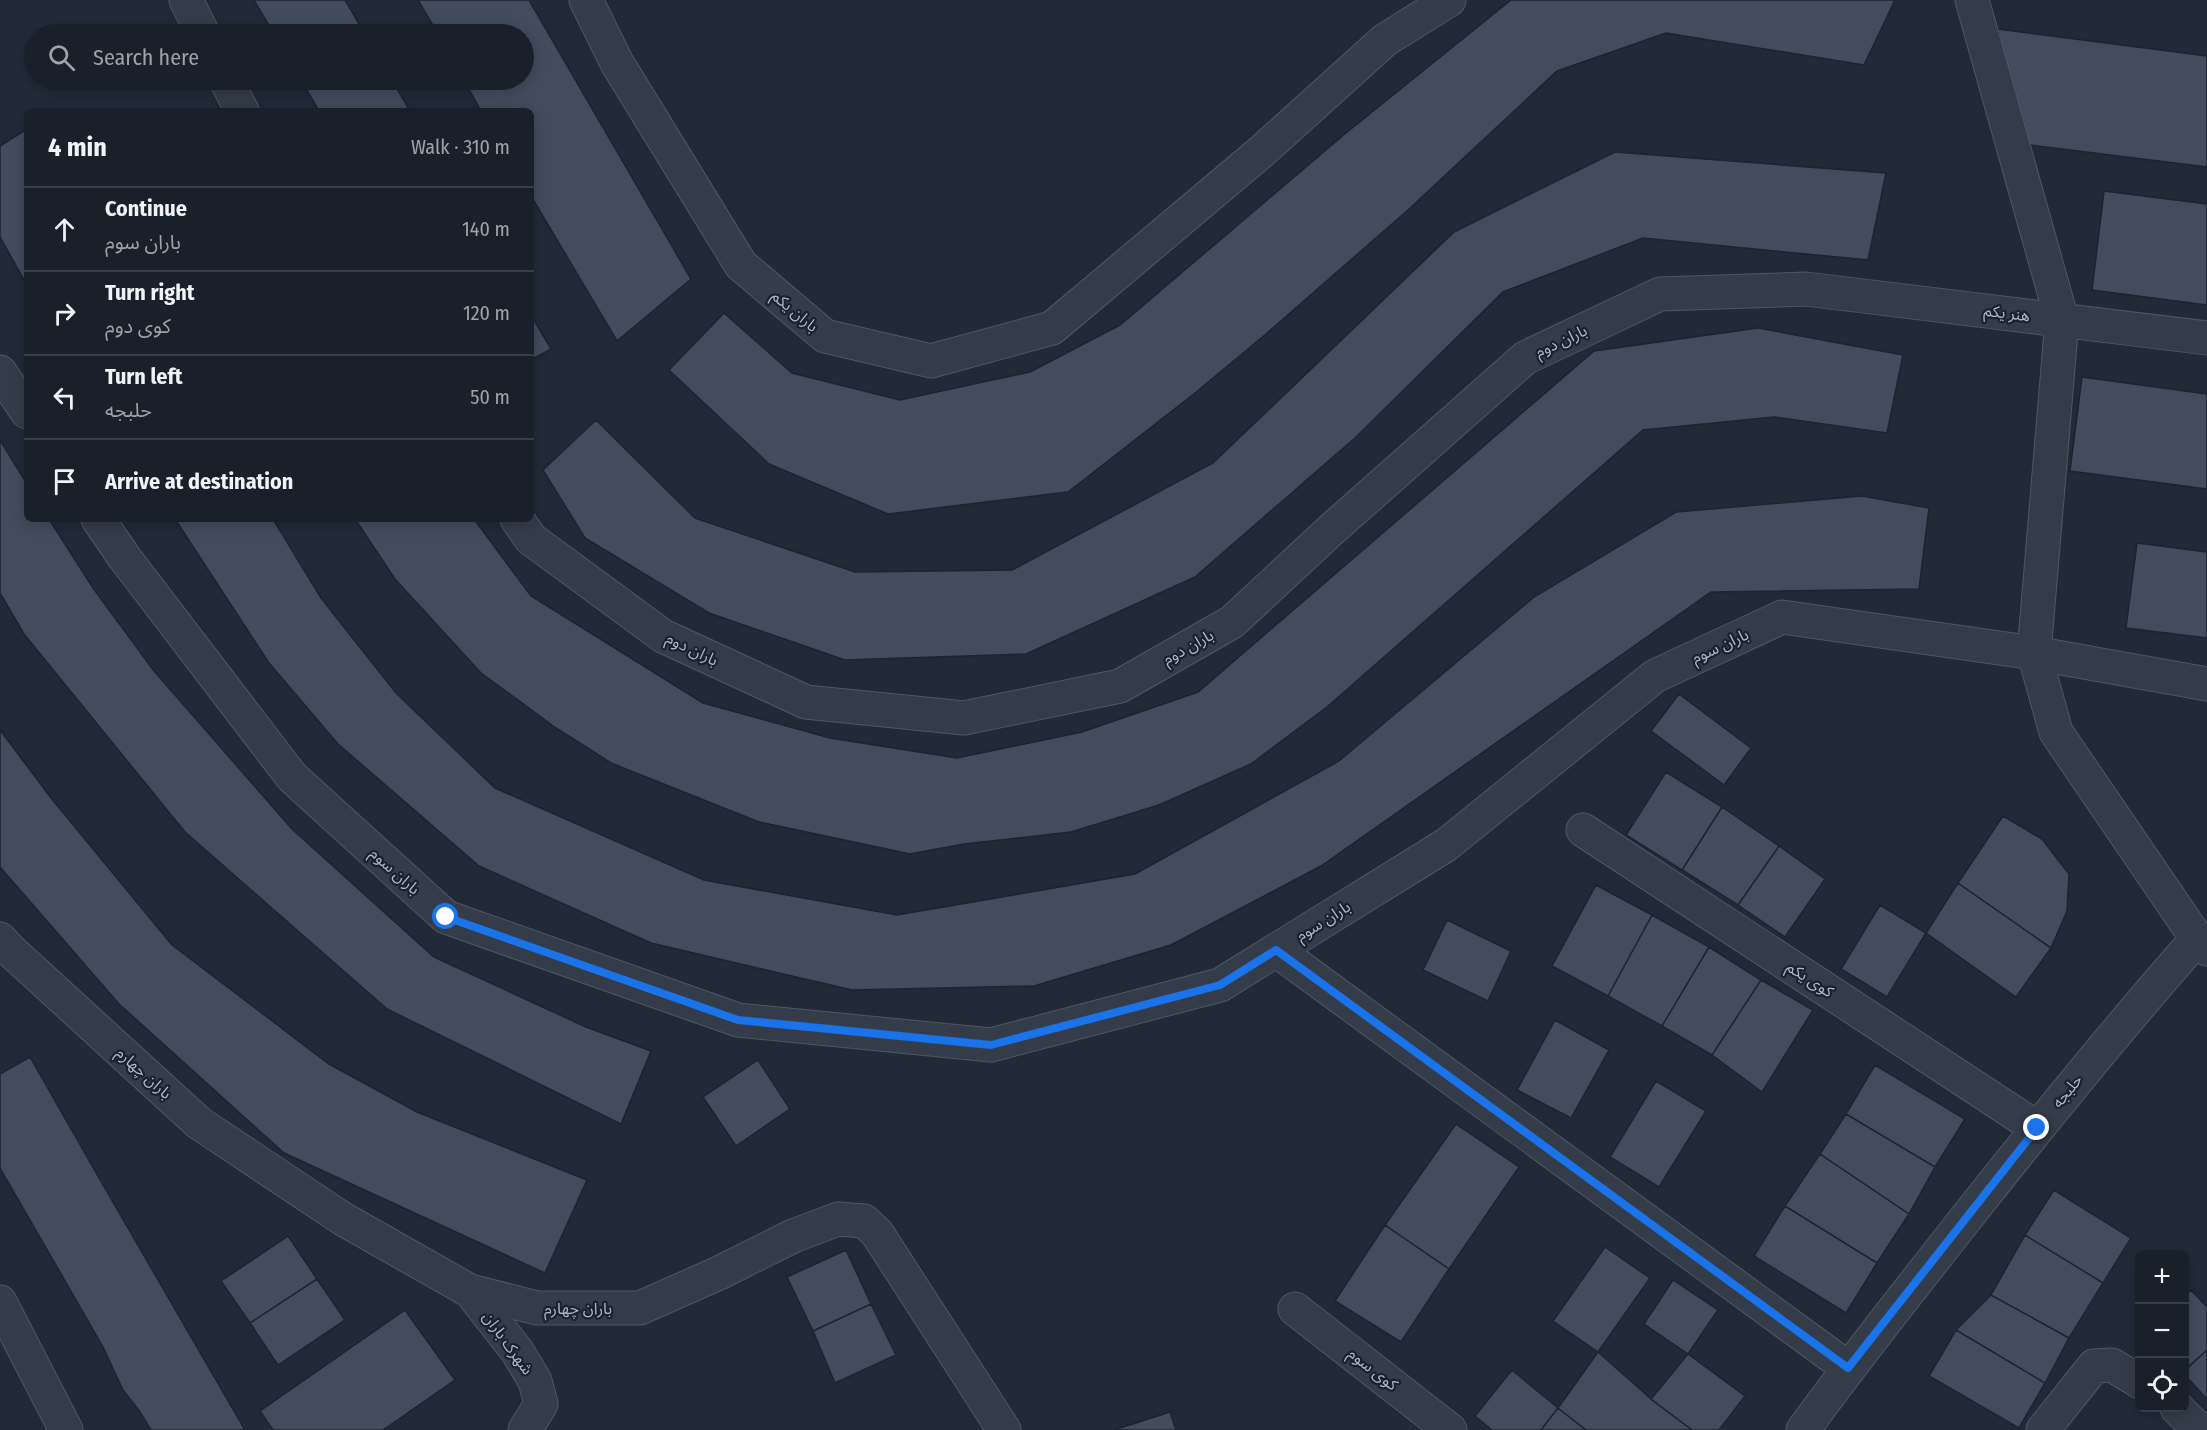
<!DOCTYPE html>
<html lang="en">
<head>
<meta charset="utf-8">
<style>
  :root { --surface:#1a202a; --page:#272d36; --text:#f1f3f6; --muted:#9fa3a8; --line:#383e47 }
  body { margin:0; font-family:"Fira Sans Condensed","Noto Sans Arabic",sans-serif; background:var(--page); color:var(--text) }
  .controls { position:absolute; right:18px; bottom:18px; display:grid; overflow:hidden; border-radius:9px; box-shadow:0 3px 15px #0003 }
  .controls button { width:54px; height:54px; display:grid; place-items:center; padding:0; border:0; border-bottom:2px solid var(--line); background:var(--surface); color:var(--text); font:30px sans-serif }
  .stop { position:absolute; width:18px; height:18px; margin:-14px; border:4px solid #1a73e8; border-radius:50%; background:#fff }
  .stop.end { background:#1a73e8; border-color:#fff; box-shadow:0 2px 6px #0008 }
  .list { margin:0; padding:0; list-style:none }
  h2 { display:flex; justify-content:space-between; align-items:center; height:78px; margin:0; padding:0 24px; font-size:26px }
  h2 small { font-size:20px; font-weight:400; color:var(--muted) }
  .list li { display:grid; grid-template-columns:39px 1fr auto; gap:18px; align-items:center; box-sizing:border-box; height:84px; padding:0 24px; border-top:2px solid var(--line) }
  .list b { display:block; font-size:22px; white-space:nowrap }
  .list p { margin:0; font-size:20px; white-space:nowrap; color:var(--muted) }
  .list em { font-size:20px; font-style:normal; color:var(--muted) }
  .icon { flex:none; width:33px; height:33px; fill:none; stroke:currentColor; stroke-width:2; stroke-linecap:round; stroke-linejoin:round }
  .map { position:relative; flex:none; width:2207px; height:1430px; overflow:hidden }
  .search { position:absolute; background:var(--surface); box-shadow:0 3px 15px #0003; left:24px; top:24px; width:510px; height:66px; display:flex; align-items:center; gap:15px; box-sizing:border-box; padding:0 21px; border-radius:33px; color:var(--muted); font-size:22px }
  .panel { position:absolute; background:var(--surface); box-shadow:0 3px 15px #0003; left:24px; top:108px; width:510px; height:414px; border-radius:9px }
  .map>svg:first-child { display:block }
  .building { fill:#434c5d; stroke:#1d232f; stroke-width:1.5 }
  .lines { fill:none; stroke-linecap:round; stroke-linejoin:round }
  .minor-casing { stroke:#505763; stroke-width:35 }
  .minor { stroke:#353c49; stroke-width:33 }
  .route { stroke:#1a73e8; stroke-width:8 }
  .labels { text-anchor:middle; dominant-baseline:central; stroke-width:4.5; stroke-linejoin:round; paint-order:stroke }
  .street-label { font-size:16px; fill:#b0b7c5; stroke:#1b212d }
</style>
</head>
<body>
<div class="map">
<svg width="2207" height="1430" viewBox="0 0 2207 1430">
  <rect width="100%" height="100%" fill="#222a38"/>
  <!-- building -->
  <path class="building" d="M254 0H345L365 34H274Z
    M418 0H529L691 279 617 341 531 196V111H481L464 80H524V34H438Z
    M1511 0H1895L1864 65 1666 33 1557 71 1408 210 1266 334 1195 393 1068 492 888 514 769 464 669 370 724 313 792 373 900 400 1030 372 1120 325 1346 133Z
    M1998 29 2207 56V167L2021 144Z
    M301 80H392L410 111H319Z
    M27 129V285L0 237V146Z
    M1615 152 1886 173 1868 260 1643 238 1503 292 1355 438 1195 577 1026 654 845 660 709 613 585 538 543 470 596 420 695 518 855 572 1012 570 1213 463 1454 232Z
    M2104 191 2207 204V305L2092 290Z
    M531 315 551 349 531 360Z
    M1758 328 1903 355 1887 433 1774 417 1643 430 1327 707 1251 764 1159 805 1071 832 964 844 910 854 759 822 611 763 556 728 481 673 395 579 355 519H474L531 596 703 703 830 738 957 758 1082 732 1198 692 1594 351Z
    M2082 377 2207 394V489L2070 471Z
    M0 440 27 484V519H49L93 588 154 671 292 829 434 957 586 1027 651 1051 621 1124 387 1009 185 832 24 634 0 593Z
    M1862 496 1929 508 1919 589 1711 592 1321 866 1171 945 1034 986 852 990 651 943 479 866 338 744 269 663 175 519H273L321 598 396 693 495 788 704 880 897 915 1135 874 1339 761 1534 597 1676 512Z
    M2137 543 2207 552V638L2126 628Z
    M1679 694 1751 748 1724 785 1651 731Z
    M0 730 51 798 172 945 329 1064 417 1112 587 1180 545 1273 284 1153 119 1004 0 867Z
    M1666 772 1722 807 1682 870 1626 835Z
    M1722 807 1779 846 1738 905 1682 870Z
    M2003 816 2042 839 2069 874 2067 911 2051 948 1958 883Z
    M1779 846 1825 879 1785 937 1738 905Z
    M1958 883 2051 948 2016 997 1926 933Z
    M1596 885 1652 915 1608 996 1552 966Z
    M1880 905 1926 933 1887 997 1841 969Z
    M1652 915 1709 947 1662 1026 1608 996Z
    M1447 920 1511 951 1488 1001 1423 970Z
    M1709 947 1761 980 1712 1055 1662 1026Z
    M1761 980 1813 1010 1762 1092 1712 1055Z
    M1555 1020 1609 1050 1571 1118 1517 1090Z
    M30 1057 99 1178 245 1430H151L140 1412 123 1390 103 1347 0 1168V1074Z
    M758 1060 790 1109 736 1146 703 1097Z
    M1875 1065 1965 1119 1935 1167 1846 1114Z
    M1656 1081 1706 1111 1659 1187 1610 1157Z
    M1846 1114 1935 1167 1909 1214 1820 1154Z
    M1456 1124 1519 1167 1449 1269 1385 1225Z
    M1820 1154 1909 1214 1877 1263 1785 1206Z
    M2054 1190 2131 1238 2103 1283 2025 1235Z
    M1785 1206 1877 1263 1846 1313 1754 1256Z
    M1385 1225 1449 1269 1401 1342 1335 1301Z
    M2025 1235 2103 1283 2069 1338 1991 1295Z
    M288 1236 317 1279 250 1323 221 1281Z
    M1605 1247 1650 1278 1598 1352 1553 1321Z
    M846 1250 871 1304 813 1331 787 1277Z
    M317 1279 345 1320 278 1365 250 1323Z
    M1673 1280 1718 1310 1688 1354 1644 1324Z
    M2191 1290 2207 1307V1350L2184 1371V1297Z
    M1991 1295 2069 1338 2045 1383 1956 1330Z
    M871 1304 896 1355 835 1383 813 1331Z
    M405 1310 455 1380 383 1430H273L260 1411Z
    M1956 1330 2045 1383 2019 1428 1929 1376Z
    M2207 1350V1399L2184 1374V1371Z
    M1598 1352 1651 1399 1692 1430H1586L1558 1408Z
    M1688 1354 1745 1396 1719 1430H1692L1651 1399Z
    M1512 1370 1558 1408 1541 1430H1492L1475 1416Z
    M1558 1408 1586 1430H1541Z
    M1170 1412 1176 1430H1114Z"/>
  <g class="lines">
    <defs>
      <path id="minor" d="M186 0 203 34
        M586 0 617 63 741 265 825 336 931 361 1052 328 1261 152 1385 40 1449 0
        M1972 0 2062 320 2034 653 2056 732 2197 939 2207 949
        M226 80 242 111
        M0 372 27 412
        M98 519 124 557 292 777 446 917 738 1020 991 1045 1220 985 1446 845 1655 676 1782 617 2034 653 2207 684
        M517 519 531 539 663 636 806 702 964 718 1120 686 1232 622 1331 530 1525 358 1660 294 1806 289 2207 338
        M1583 830 2037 1128
        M0 939 10 950 199 1123 343 1219 470 1291 537 1308H640L719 1273 793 1236 838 1219 864 1221 877 1233 1004 1430
        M1276 950 1848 1368
        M470 1291 517 1351 535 1381 541 1404 525 1430
        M0 1302 66 1430
        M1295 1309 1450 1430
        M2177 1408 2199 1430
        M1803 1430C1856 1357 1912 1287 1967 1217 2042 1122 2117 1029 2197 939
        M2043 1430 2094 1366 2112 1365 2140 1382"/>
    </defs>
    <!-- minor casing -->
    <use href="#minor" class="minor-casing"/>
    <!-- minor -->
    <use href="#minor" class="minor"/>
  </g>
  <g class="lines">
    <!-- route -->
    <path class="route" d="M446 917 738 1020 991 1045 1220 985 1276 950 1848 1368 2037 1128"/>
  </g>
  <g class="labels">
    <!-- street labels -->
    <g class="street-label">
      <text transform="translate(795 311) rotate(40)">باران یکم</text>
      <text transform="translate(2007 313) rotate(7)">هنر یکم</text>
      <text transform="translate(1561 341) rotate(-25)">باران دوم</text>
      <text transform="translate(1720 646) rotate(-25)">باران سوم</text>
      <text transform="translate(1188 647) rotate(-29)">باران دوم</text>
      <text transform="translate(692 649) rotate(26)">باران دوم</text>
      <text transform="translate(395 871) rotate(42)">باران سوم</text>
      <text transform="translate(1323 921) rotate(-32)">باران سوم</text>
      <text transform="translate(1810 979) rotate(33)">کوی یکم</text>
      <text transform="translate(144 1073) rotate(42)">باران چهارم</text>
      <text transform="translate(2067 1091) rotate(-51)">حلبجه</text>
      <text x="578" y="1308">باران چهارم</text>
      <text transform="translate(508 1343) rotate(54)">شهرک باران</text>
      <text transform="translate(1373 1369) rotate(38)">کوی سوم</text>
    </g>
  </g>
</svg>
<div class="controls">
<button>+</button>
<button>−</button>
<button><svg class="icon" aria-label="locate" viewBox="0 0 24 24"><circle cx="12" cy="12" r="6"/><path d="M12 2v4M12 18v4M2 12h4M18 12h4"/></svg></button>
</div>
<div class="stop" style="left:446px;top:917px"></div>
<div class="stop end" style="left:2037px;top:1128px"></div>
<div class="search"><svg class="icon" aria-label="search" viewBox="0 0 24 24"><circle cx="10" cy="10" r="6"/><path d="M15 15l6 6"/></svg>Search here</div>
<section class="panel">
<h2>4 min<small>Walk · 310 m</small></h2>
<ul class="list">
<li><svg class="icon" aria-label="ahead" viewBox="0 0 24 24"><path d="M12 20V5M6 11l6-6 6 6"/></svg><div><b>Continue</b><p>باران سوم</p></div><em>140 m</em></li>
<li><svg class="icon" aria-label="right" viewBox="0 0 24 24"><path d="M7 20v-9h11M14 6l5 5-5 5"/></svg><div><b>Turn right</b><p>کوی دوم</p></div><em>120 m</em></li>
<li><svg class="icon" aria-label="left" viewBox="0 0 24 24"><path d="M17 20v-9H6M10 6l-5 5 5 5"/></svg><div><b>Turn left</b><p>حلبجه</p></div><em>50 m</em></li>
<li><svg class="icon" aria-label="arrive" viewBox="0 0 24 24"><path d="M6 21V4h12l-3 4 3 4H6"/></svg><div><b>Arrive at destination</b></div></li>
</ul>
</section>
</div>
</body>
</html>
